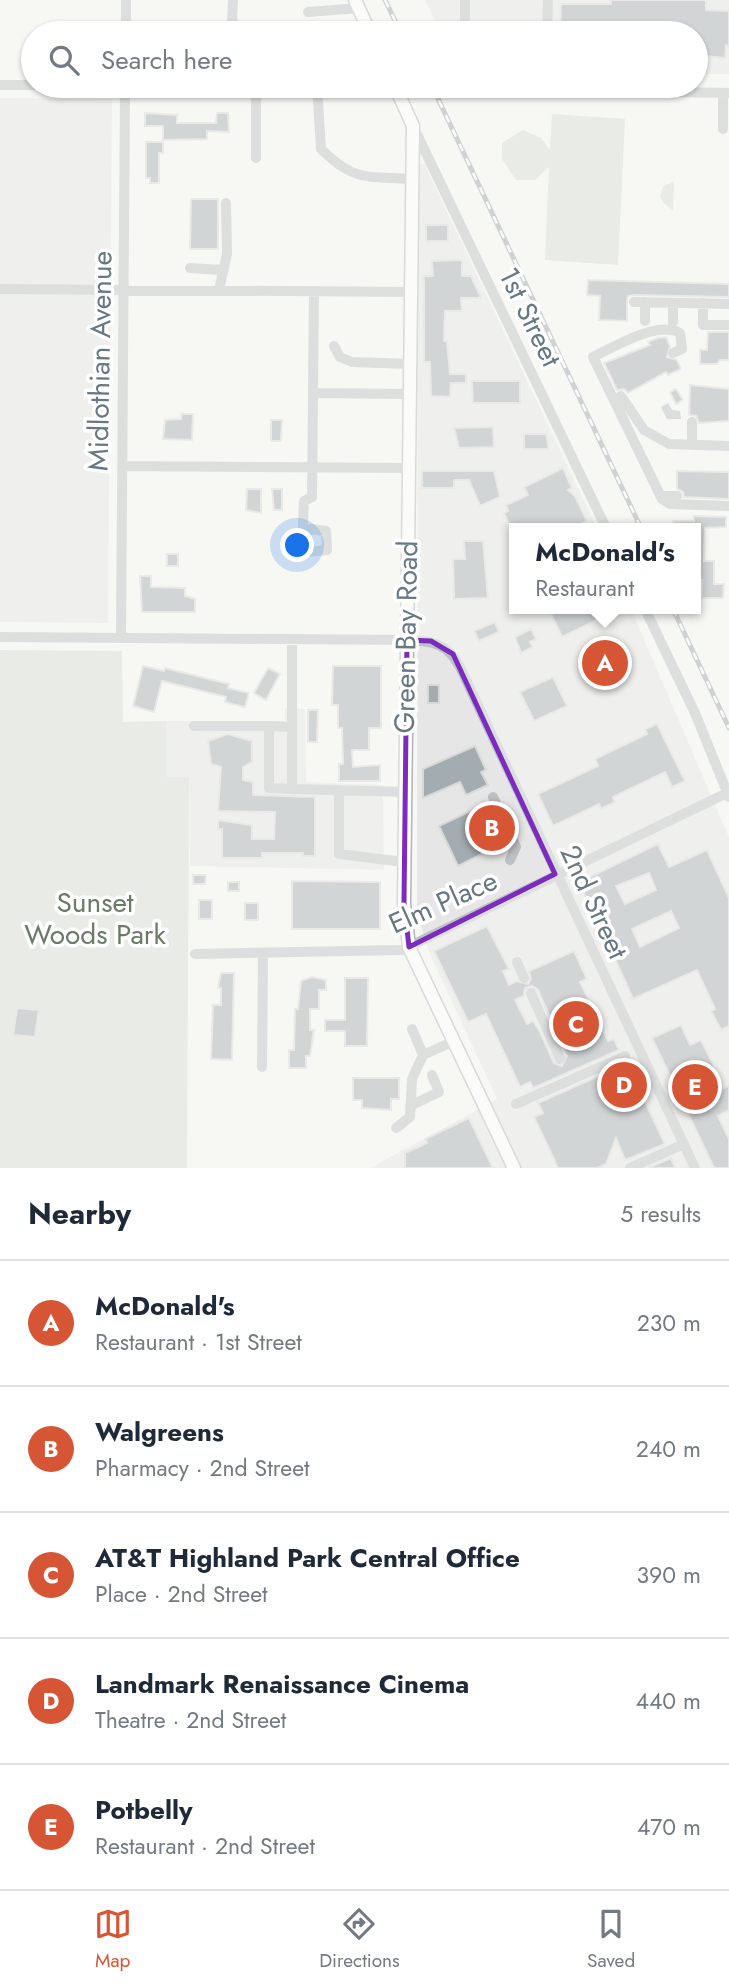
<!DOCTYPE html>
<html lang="en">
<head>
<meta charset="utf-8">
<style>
  :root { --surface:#fff; --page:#f6f6f7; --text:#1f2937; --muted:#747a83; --line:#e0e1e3; --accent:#d65535 }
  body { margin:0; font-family:Jost,sans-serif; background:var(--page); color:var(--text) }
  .you { position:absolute; left:298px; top:546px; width:24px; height:24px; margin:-18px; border:5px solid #fff; border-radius:50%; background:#1a73e8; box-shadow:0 0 0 10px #1a73e833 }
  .badge { display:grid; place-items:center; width:46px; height:46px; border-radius:50%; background:var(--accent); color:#fff; font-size:23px; font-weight:700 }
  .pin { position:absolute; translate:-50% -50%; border:4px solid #fff; box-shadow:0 2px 7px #0006 }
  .popup { position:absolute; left:509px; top:523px; width:192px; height:91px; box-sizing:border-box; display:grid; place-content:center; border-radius:0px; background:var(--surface); filter:drop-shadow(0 2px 5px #0005); font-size:23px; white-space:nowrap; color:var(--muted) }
  .popup b { font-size:26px; color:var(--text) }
  .popup::after { content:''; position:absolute; left:50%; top:100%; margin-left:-14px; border:14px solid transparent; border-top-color:var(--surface) }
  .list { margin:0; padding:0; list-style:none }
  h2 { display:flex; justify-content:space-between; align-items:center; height:91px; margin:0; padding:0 28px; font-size:30px }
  h2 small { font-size:23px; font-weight:400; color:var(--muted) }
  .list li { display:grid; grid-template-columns:46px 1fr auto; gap:21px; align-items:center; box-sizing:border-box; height:126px; padding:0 28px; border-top:2px solid var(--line) }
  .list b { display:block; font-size:26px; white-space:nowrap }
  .list p { margin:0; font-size:23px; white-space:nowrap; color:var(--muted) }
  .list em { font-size:23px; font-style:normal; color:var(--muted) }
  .icon { flex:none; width:38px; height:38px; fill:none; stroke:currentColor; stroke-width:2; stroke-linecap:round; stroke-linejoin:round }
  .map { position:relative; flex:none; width:729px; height:1168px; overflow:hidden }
  .search { position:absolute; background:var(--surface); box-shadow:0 2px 5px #0004; left:21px; right:21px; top:21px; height:77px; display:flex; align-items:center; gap:18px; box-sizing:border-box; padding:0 24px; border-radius:38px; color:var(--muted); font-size:26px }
  .sheet { height:721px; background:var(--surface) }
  nav { display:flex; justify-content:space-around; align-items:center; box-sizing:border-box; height:98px; border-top:2px solid var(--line); background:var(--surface); font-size:19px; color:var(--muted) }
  nav a { display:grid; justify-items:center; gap:4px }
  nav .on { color:var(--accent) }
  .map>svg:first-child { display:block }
  .built { fill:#e5e6e5 }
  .green { fill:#d7dbd4 }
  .water { fill:#b5c1c4 }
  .building { fill:#a3acb1; stroke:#d8d8d7; stroke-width:2; fill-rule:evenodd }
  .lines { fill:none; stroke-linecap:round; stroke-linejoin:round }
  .major-casing { stroke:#b0b5b9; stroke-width:15 }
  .minor { stroke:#bcc1c4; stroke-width:10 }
  .major { stroke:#fff; stroke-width:12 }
  .rail-casing { stroke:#9ea5aa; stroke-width:5 }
  .rail { stroke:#fff; stroke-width:2.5; stroke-dasharray:8; stroke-linecap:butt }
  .marked { fill:none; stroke:#7b2cbf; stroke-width:5; stroke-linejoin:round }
  .labels { text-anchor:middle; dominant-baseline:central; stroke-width:7; stroke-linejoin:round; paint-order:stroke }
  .street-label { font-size:28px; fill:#687883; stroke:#fff }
  .park-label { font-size:28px; fill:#6b7b67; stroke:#fff }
</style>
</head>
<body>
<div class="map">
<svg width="729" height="1168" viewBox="0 0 729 1168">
  <rect width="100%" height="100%" fill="#f7f7f4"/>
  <!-- built -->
  <path class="built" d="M425 0H729V74H696V33H441Z
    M0 98 112 99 108 623 0 622Z
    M424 163 597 528H514V609H631L729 837V1168H370L497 1099 429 952 417 912 418 165Z
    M285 708 305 709 306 782 383 785 384 870 190 866 189 778 166 777V721H285Z"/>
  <!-- green -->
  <path class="green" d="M552 114 625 119 618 265 545 260 549 167 535 180H516L502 159V143L523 130 541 138 550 150Z
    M674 181 673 210 663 203 660 196 663 187Z
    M0 650 122 651 123 722 166 721V777H189L187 1168H0Z"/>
  <!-- water -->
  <path class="water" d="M668 403 672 410 680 411 681 419H667L661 407Z"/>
  <!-- building -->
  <path class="building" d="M611 0H706V10L729 11V46L726 45 725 58 696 55V33H560L561 4H611Z
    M145 113 177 115V123H216L217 113H228L229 132 207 131V139L163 140V126H145Z
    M146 142H163V153H159V183H150V178H146Z
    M191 199H218V249H190Z
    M426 225H448V241H426Z
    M462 260V276H471L481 298H461L462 311H445L444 341H447L450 374H466V383H451L450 397 431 396 430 362H424V276H433L432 261Z
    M588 280 729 284V297L633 295 628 296 627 301V321L599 320 600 296 587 295Z
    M708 332H729V360H720L717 364H700V350H707Z
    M666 337 670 346 667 357 677 360 681 369 668 375 666 372 628 393 624 389 617 390 604 363 650 345 648 342 658 338Z
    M472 381H520V403H473Z
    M690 385 729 389V421L699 423 696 416 689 415Z
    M676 389 683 400 676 404 670 392Z
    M182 414H193L192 440 163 439 165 420 181 419Z
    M271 420H282L281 441H271Z
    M493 427 494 447 459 448 454 428Z
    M524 434H546L549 449H524Z
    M563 468 572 488 568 490 575 496 587 521 571 528H511L504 513 508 511 506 505 528 495 524 487Z
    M422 471H494L500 497 480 506 469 480H454V488H422Z
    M677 471 729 472V499L684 497 683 492 677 489Z
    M247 489H261V513L246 510Z
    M272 489H282V510H274Z
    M694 516 726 517V527L705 528 704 561H714V584H724L723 598H702V580H696V528H673V521H694Z
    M464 541H483L488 598 454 599 453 559H465Z
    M167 554H178V566H167Z
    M140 576H151V587L185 588V596L195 599V612H142Z
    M549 609H620L562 637Z
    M495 622 499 632 479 641 474 631Z
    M531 629 536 639 530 642 533 647 521 653 515 637Z
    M622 644 631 663 588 683 579 664Z
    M143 666 164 671 165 668 229 684 228 688 249 693 245 707 225 702 226 697 162 681 154 712 133 706Z
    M333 666H381V728H369V750H352L353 767 380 765V781H339V764H343L342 728H338V705H332Z
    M268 668 280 674 266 700 254 693Z
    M553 677 567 706 534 721 520 692Z
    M428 685H439V703H428Z
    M308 710H318L317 742H308Z
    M657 724 685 781 672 787 665 772 613 797 615 802 601 809 599 804 553 826 538 794 598 766 595 759 647 734 645 729Z
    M228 734 252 741V762L243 767V780L253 782V795L315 797V856H303V853H262V858H222V829H218V820L252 825V839H274L275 812 218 811 221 767 211 764 208 741Z
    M475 746 486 770 481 772 488 785 466 795 460 782 423 798V769Z
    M487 803 506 842 458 866 439 826Z
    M658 844 669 867 707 850 729 898V1026L721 1030 711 1011 715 1009 697 970 633 999 615 959 623 955 615 937 606 941 597 921 609 915 599 894 587 900 580 884 581 881ZM649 873 656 890 625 904 616 886ZM671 911 679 928 640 947 632 929Z
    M193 875H206L205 884H193Z
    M292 881 380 882V929H292Z
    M228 882H239V891H228Z
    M199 900H212V919H199Z
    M245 903H258V920H245Z
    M487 926 509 969 503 971 509 985 517 981 528 984 531 979 529 971 574 951 587 979 580 982 608 1041 614 1039 619 1050 533 1088 530 1082 520 1087 486 1014 468 1022 434 951ZM532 986 538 990 567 1056 562 1066 554 1063 540 1032 533 1021 527 1024 515 1000 524 996 525 988Z
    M221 973H234L232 1060 211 1059 213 1005H221V988H218Z
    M312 977 326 980V990H319V1009H310V1030H314L310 1056H306V1068H289V1050H294L295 1009H298L301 981Z
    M345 978H368L367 1046H345V1031H325V1020H345Z
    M17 1008 39 1010 35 1037 13 1035Z
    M681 1025 690 1045 701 1040 717 1072 709 1076 716 1092 729 1086V1110L718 1116 729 1139V1168H714L652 1038Z
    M616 1068 622 1079 632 1074 665 1144 625 1160 616 1138 606 1164 598 1168H558L534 1117 543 1113 538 1103Z
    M353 1078H399V1099H391V1110L362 1108V1100H353Z
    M469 1118 493 1168H405V1153L427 1143 425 1139Z
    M671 1158 675 1168H651L650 1167Z"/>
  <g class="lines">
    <defs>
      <path id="major" d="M355 0 370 33
        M395 86 413 126 404 903 409 947 514 1168"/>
    </defs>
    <!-- major casing -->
    <use href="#major" class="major-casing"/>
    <!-- minor -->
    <path class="minor" d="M233 0 232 21 243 33
      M465 0V31L499 33
      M308 12 359 8
      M126 33V0
      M547 33 548 0
      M0 85H33
      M86 86 421 87
      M317 86 321 149C355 182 365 176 410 179
      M436 87 458 88
      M469 88 729 93
      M413 126 606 528
      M723 129V93
      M256 158V86
      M190 268 221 270
      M0 289 409 292
      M219 290 227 254 226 203
      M634 302 729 304
      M703 303V325H729
      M645 321V302
      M673 322V303
      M334 346 340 357 352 362 409 364
      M673 353 682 349 680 333C658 320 614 347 593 357L662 499 670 504 729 506
      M314 393 408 394
      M621 396 644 430 669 444 729 446
      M692 445V422
      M122 466 408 468
      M660 496H677
      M303 535 311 529 326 531 327 550 307 552 302 545 304 501 312 497 314 291
      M645 609 695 713 729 797
      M0 637 407 640C433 641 447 643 460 667L695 1168
      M121 638 125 86
      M292 639V789L405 792
      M194 726H269
      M292 727 269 726V788L292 789
      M339 790V854L404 862
      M493 797 516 847 510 860
      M195 954 402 950 729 792
      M517 962 524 978
      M531 993 560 1059
      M412 1029 423 1055
      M262 1067 263 954
      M516 1104 625 1056
      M410 1106 439 1092 432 1075
      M396 1128 410 1117 412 1079 423 1055 454 1041
      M630 1168 684 1144"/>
    <!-- major -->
    <use href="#major" class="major"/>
    <defs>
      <path id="rail" d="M385 0 401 33
        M432 86 641 528
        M673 609 729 728"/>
    </defs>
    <!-- rail casing -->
    <use href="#rail" class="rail-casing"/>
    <!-- rail -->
    <use href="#rail" class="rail"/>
  </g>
  <!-- marked area -->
  <path d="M0 0H729V1168H0ZM407 640 431 641 453 654 555 874 409 947 404 903Z" fill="#f7f7f4" fill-opacity=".55" fill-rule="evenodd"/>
  <path class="marked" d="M407 640 431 641 453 654 555 874 409 947 404 903Z"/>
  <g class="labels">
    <!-- street labels -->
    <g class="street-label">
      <text transform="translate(530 317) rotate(64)">1st Street</text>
      <text transform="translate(100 361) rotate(-89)">Midlothian Avenue</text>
      <text transform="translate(406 637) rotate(-89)">Green Bay Road</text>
      <text transform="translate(443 902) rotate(-24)">Elm Place</text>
      <text transform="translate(594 902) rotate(65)">2nd Street</text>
    </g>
    <!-- park labels -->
    <g class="park-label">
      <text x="95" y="902">Sunset<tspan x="95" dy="32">Woods Park</tspan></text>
    </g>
  </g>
</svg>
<div class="you"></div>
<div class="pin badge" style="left:605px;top:663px">A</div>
<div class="popup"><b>McDonald's</b>Restaurant</div>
<div class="pin badge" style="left:492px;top:828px">B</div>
<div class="pin badge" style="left:576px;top:1024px">C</div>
<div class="pin badge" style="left:624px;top:1085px">D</div>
<div class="pin badge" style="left:695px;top:1087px">E</div>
<div class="search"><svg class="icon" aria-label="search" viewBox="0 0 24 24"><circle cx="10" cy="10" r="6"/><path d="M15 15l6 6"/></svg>Search here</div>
</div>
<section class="sheet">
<h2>Nearby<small>5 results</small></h2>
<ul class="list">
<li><span class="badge">A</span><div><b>McDonald's</b><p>Restaurant · 1st Street</p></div><em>230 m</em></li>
<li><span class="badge">B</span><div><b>Walgreens</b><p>Pharmacy · 2nd Street</p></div><em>240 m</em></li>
<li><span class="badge">C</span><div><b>AT&amp;T Highland Park Central Office</b><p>Place · 2nd Street</p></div><em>390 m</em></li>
<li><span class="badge">D</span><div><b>Landmark Renaissance Cinema</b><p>Theatre · 2nd Street</p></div><em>440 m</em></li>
<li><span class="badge">E</span><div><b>Potbelly</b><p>Restaurant · 2nd Street</p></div><em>470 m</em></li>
</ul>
</section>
<nav>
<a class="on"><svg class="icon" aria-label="map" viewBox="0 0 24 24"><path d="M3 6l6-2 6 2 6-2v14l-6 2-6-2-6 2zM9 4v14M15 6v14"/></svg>Map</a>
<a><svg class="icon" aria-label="directions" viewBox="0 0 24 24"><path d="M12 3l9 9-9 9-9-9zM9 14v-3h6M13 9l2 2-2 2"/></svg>Directions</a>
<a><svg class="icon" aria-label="saved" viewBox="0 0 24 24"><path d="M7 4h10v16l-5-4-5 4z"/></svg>Saved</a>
</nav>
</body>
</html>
